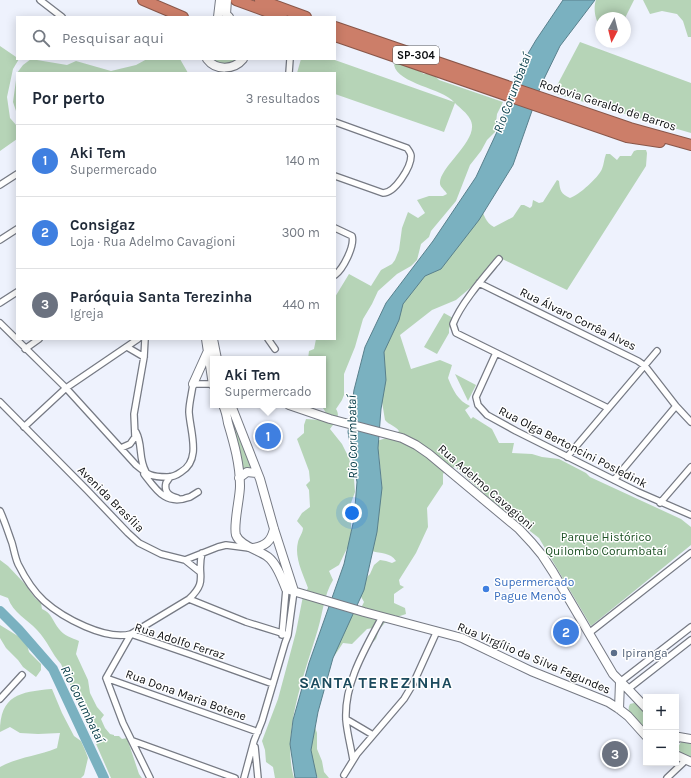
<!DOCTYPE html>
<html lang="pt">
<head>
<meta charset="utf-8">
<style>
  :root { --surface:#fff; --page:#f2f2f3; --text:#1f2937; --muted:#747a83; --line:#e0e1e3; --accent:#208bb2 }
  body { margin:0; font-family:Karla,sans-serif; background:var(--page); color:var(--text) }
  .controls { position:absolute; right:12px; bottom:12px; display:grid; overflow:hidden; border-radius:0px; box-shadow:0 2px 10px #0003 }
  .controls button { width:36px; height:36px; display:grid; place-items:center; padding:0; border:0; border-bottom:1px solid var(--line); background:var(--surface); color:var(--text); font:20px sans-serif }
  .compass { position:absolute; left:595px; top:12px; width:36px; height:36px; border-radius:50%; background:var(--surface); box-shadow:0 2px 10px #0003; rotate:187deg }
  .you { position:absolute; left:352px; top:513px; width:14px; height:14px; margin:-10px; border:3px solid #fff; border-radius:50%; background:#1a73e8; box-shadow:0 0 0 6px #1a73e833 }
  .badge { display:grid; place-items:center; width:26px; height:26px; border-radius:50%; background:var(--accent); color:#fff; font-size:13px; font-weight:700 }
  .pin { position:absolute; translate:-50% -50%; border:2px solid #fff; box-shadow:0 1px 4px #0006 }
  .popup { position:absolute; left:210px; top:356px; width:116px; height:52px; box-sizing:border-box; display:grid; place-content:center; border-radius:0px; background:var(--surface); filter:drop-shadow(0 1px 3px #0005); font-size:13px; white-space:nowrap; color:var(--muted) }
  .popup b { font-size:15px; color:var(--text) }
  .popup::after { content:''; position:absolute; left:50%; top:100%; margin-left:-8px; border:8px solid transparent; border-top-color:var(--surface) }
  .list { margin:0; padding:0; list-style:none }
  h2 { display:flex; justify-content:space-between; align-items:center; height:52px; margin:0; padding:0 16px; font-size:17px }
  h2 small { font-size:13px; font-weight:400; color:var(--muted) }
  .list li { display:grid; grid-template-columns:26px 1fr auto; gap:12px; align-items:center; box-sizing:border-box; height:72px; padding:0 16px; border-top:1px solid var(--line) }
  .list b { display:block; font-size:15px; white-space:nowrap }
  .list p { margin:0; font-size:13px; white-space:nowrap; color:var(--muted) }
  .list em { font-size:13px; font-style:normal; color:var(--muted) }
  .icon { flex:none; width:22px; height:22px; fill:none; stroke:currentColor; stroke-width:2; stroke-linecap:round; stroke-linejoin:round }
  .map { position:relative; flex:none; width:691px; height:778px; overflow:hidden }
  .search { position:absolute; background:var(--surface); box-shadow:0 2px 10px #0003; left:16px; top:16px; width:320px; height:44px; display:flex; align-items:center; gap:10px; box-sizing:border-box; padding:0 14px; border-radius:0px; color:var(--muted); font-size:15px }
  .panel { position:absolute; background:var(--surface); box-shadow:0 2px 10px #0003; left:16px; top:72px; width:320px; height:268px; border-radius:0px }
  .map>svg:first-child { display:block }
  .green { fill:#b6d4b7 }
  .water { fill:#7ab1c0; stroke:#59808c }
  .lines { fill:none; stroke-linecap:round; stroke-linejoin:round }
  .river { stroke:#7ab1c0; stroke-width:10 }
  .street-casing { stroke:#767a84; stroke-width:8 }
  .secondary-casing { stroke:#767a84; stroke-width:10 }
  .highway-casing { stroke:#89574a; stroke-width:12 }
  .street { stroke:#fff; stroke-width:5.5 }
  .secondary { stroke:#fff; stroke-width:8 }
  .highway { stroke:#cc7e69; stroke-width:10 }
  .shop-dot { fill:#3f7fe0; stroke:#fff; stroke-width:1.5 }
  .service-dot { fill:#5c6f8a; stroke:#fff; stroke-width:1.5 }
  .labels { text-anchor:middle; dominant-baseline:central; stroke-width:3; stroke-linejoin:round; paint-order:stroke }
  .shield { fill:#fff; stroke:#555658; stroke-width:1 }
  .shield-label { font-size:11px; font-weight:bold; fill:#0c0e11 }
  .street-label { font-size:12px; fill:#0c0e11; stroke:#fff }
  .park-label { font-size:12px; fill:#1d5124; stroke:#fff }
  .shop-label { font-size:12px; fill:#366cbe; stroke:#fff; text-anchor:start }
  .service-label { font-size:12px; fill:#4e5e75; stroke:#fff; text-anchor:start }
  .water-label { font-size:13px; font-style:italic; fill:#0f424e; stroke:#fff }
  .district-label { font-size:16px; font-weight:bold; letter-spacing:1px; fill:#1b4a5d; stroke:#fff }
</style>
</head>
<body>
<div class="map">
<svg width="691" height="778" viewBox="0 0 691 778">
  <rect width="100%" height="100%" fill="#eef2fd"/>
  <!-- green -->
  <path class="green" d="M596 0H634L625 18H601V27C595 21 593 8 596 0Z
    M643 0H691V37H688L683 21 677 14 662 11 650 14Z
    M580 42 691 83V133L553 93Z
    M0 46 19 59 13 69 7 97 10 118 17 126V139L0 151Z
    M31 59 67 65 76 61 111 71 136 65 147 59H180L188 73H17L23 65Z
    M211 59H239C228 66 222 65 211 59Z
    M301 59H332L454 102C442 88 398 84 394 65L395 63 410 65 424 74C431 72 434 75 439 80L503 102 497 114 495 132 487 140 481 151 470 165 456 201 431 231 429 237 421 244 417 260 411 266 397 274 378 291 372 304 363 319 355 347 344 374V395L342 400 336 409C341 417 335 422 330 429L342 444 349 458 354 479 355 492 351 503V540L339 565 329 571 333 580C324 595 323 612 318 629 305 673 281 733 294 778H275L273 767 266 762 265 750 262 741 278 699 296 632 303 596 308 588C303 574 294 557 298 542 299 537 303 533 303 528L297 521 302 513 310 507 309 490 306 485 310 481 309 471 297 439 304 433V425L306 419 320 420 326 413 323 408 315 405H323V359H308L309 351 314 349 316 339H335V297L349 274 371 286 381 270 392 264 395 260 399 250 402 228 408 212 418 218 425 213 417 200 429 196H443L447 194C445 190 441 188 440 184 438 167 482 139 470 119 467 113 460 108 455 103L444 132 335 94V73H297Z
    M17 73V114L13 102Z
    M637 150H646L647 153 646 166 567 290 498 257 475 284 456 300 432 310 400 335 411 369 440 360 452 365 448 378C453 390 458 401 470 406L465 410 471 419 473 417 492 429 499 443H514L512 453 532 454 542 457 559 459 586 473 590 477 681 519 691 527V545L591 626 539 538 499 507 455 467 446 470 443 474V484L427 508 428 527 416 553 399 580 400 585 404 587 394 594V603L405 608 406 614 397 617 395 615H391L379 630 376 639 370 645 373 628 367 629 352 644 343 643 319 679 349 615 361 608 364 602 360 595 365 579 370 574 374 565 380 560 386 561 392 563 396 561C390 552 381 554 372 551L382 486 379 455 371 443 395 435 399 431C396 426 389 425 385 420L380 390 384 352 392 315 481 206C483 214 486 223 494 227L513 217 521 205H524L530 208 532 206 533 200 539 203 543 202 557 180 559 181C560 191 561 194 570 198 579 195 598 178 602 169 604 164 604 159 606 154H610L617 160 620 156H631L634 151Z
    M444 313 453 318 449 329V333L437 354 424 347Z
    M455 374 476 385 468 401Z
    M232 423 235 424 251 468H241Z
    M0 560 8 566 25 584 35 598 41 603 42 609C52 613 53 622 59 629 63 635 72 638 79 641L76 654 88 680 90 693 97 707 104 715 101 719 105 728 110 734 114 735V736H119L122 739 127 738 139 774 142 778H111L61 664C52 654 47 640 37 630 27 619 13 613 8 598L0 595Z
    M0 625 26 641 29 652 41 664V670L36 677 23 667 18 660 6 648 0 638Z
    M51 689H52L62 713 74 736 81 741 85 750 88 758 84 775 81 778H0V767C18 757 38 756 57 748L60 733 38 734 20 733 10 727 0 732C0 695 20 692 51 689Z
    M634 703C647 706 646 720 646 731 639 724 624 715 630 704Z
    M313 721 317 733V749L322 761 324 772 329 778H318C304 754 307 747 313 721Z
    M686 740 691 742V759C684 756 680 754 678 747L681 742Z"/>
  <!-- water -->
  <path class="water" d="M563 0H595L560 46 541 85 513 165 479 220 441 269 425 276 403 304 399 320 384 352 386 380 381 409 378 448 382 488 377 532 364 590 333 658 318 712 311 750 317 778H295L290 744 293 720 309 663 344 564 354 519 357 482 348 432 354 390 365 347 386 303 433 241 476 177 502 121 517 72 536 40Z"/>
  <g class="lines">
    <!-- river -->
    <path class="river" d="M0 611 19 630 53 669 104 778"/>
    <defs>
      <path id="street" d="M40 0 62 17
        M289 73 290 59
        M335 122 407 148C409 151 411 153 411 156 411 167 395 193 383 193L335 176
        M0 185 17 174
        M335 228 352 236C355 246 343 269 335 275
        M0 240 17 229
        M499 259C485 276 461 303 453 324L456 333 608 408
        M479 283 638 361 645 366 676 406 691 422
        M0 303 17 292
        M0 323 66 388 136 465C148 475 151 477 167 477 172 477 177 475 181 472 202 460 190 431 189 412 189 403 192 393 193 384H213
        M268 339 275 349
        M127 347 144 357
        M25 349 39 339
        M496 353 476 397 478 405 487 415 516 431 638 492 691 515
        M0 402 87 490 128 533 139 543 161 554 185 560 218 547 226 545 249 548
        M24 427 66 388 138 339
        M136 432C143 445 138 458 146 472
        M121 448 130 444 135 437 134 414 144 357 145 339
        M567 457 657 351
        M144 474C157 491 166 506 190 497
        M170 477 166 483C164 492 169 496 177 498
        M614 480 676 406
        M186 498 190 497 198 492
        M660 503 691 467
        M0 511C5 522 8 532 12 543 14 550 15 557 18 564 24 576 34 592 44 601 63 618 106 641 131 634L192 655 273 684
        M185 560 200 572
        M189 599 246 622 288 635
        M589 633 691 553
        M282 635 286 589
        M106 678 258 732
        M620 682 691 627
        M628 689 691 640
        M0 699 22 675
        M346 719 373 735
        M133 741 235 778
        M255 747 258 778
        M353 760C351 747 347 733 346 720 344 683 365 649 382 617
        M344 775 357 754 404 699 413 684 437 631
        M150 778 123 723 106 678 131 634 189 599C209 580 196 576 202 553
        M244 778 254 741 262 721 285 643 288 635 294 591
        M667 778 686 760"/>
      <path id="secondary" d="M227 0 226 14 229 17
        M218 17 220 0
        M207 59C216 71 234 70 243 59
        M206 339 213 385
        M213 339 217 359
        M193 384 207 353
        M223 405C226 411 227 417 228 423 234 443 240 464 240 486 240 498 233 525 236 535 240 546 259 550 268 557 277 564 282 579 286 589L364 612 462 638 531 671 608 702 619 709 628 716 646 736
        M231 405 260 479 274 529 294 591
        M289 405 330 419 402 438 416 445 429 454 519 529 532 543 542 555 553 572 613 674 628 689 646 708
        M239 478 247 472 257 473
        M253 548C265 546 271 542 274 529
        M619 709 620 682
        M676 739 679 737 691 739
        M676 755 691 762"/>
      <path id="highway" d="M143 0 183 17
        M236 0 282 17
        M260 0 306 17
        M335 27 630 128 691 145
        M335 36 627 137 660 142"/>
    </defs>
    <!-- street casing -->
    <use href="#street" class="street-casing"/>
    <!-- secondary casing -->
    <use href="#secondary" class="secondary-casing"/>
    <!-- highway casing -->
    <use href="#highway" class="highway-casing"/>
    <!-- street -->
    <use href="#street" class="street"/>
    <!-- secondary -->
    <use href="#secondary" class="secondary"/>
    <!-- highway -->
    <use href="#highway" class="highway"/>
  </g>
  <!-- markers -->
  <circle class="shop-dot" cx="486" cy="589" r="4"/>
  <circle class="service-dot" cx="614" cy="653" r="4"/>
  <g class="labels">
    <!-- shield labels -->
    <rect class="shield" x="393" y="46" width="46" height="18" rx="3"/>
    <g class="shield-label">
      <text x="416" y="55">SP-304</text>
    </g>
    <!-- street labels -->
    <g class="street-label">
      <text transform="translate(608 105) rotate(18)">Rodovia Geraldo de Barros</text>
      <text transform="translate(578 319) rotate(26)">Rua Álvaro Corrêa Alves</text>
      <text transform="translate(573 447) rotate(27)">Rua Olga Bertoncini Posledink</text>
      <text transform="translate(486 487) rotate(41)">Rua Adelmo Cavagioni</text>
      <text transform="translate(111 499) rotate(45)">Avenida Brasília</text>
      <text transform="translate(180 641) rotate(18)">Rua Adolfo Ferraz</text>
      <text transform="translate(534 658) rotate(23)">Rua Virgílio da Silva Fagundes</text>
      <text transform="translate(186 695) rotate(20)">Rua Dona Maria Botene</text>
    </g>
    <!-- park labels -->
    <g class="park-label">
      <text x="606" y="537">Parque Histórico<tspan x="606" dy="14">Quilombo Corumbataí</tspan></text>
    </g>
    <!-- shop labels -->
    <g class="shop-label">
      <text x="494" y="582">Supermercado<tspan x="494" dy="14">Pague Menos</tspan></text>
    </g>
    <!-- service labels -->
    <g class="service-label">
      <text x="622" y="653">Ipiranga</text>
    </g>
    <!-- water labels -->
    <g class="water-label">
      <text transform="translate(512 93) rotate(-69)">Rio Corumbataí</text>
      <text transform="translate(352 437) rotate(-91)">Rio Corumbataí</text>
      <text transform="translate(83 704) rotate(64)">Rio Corumbataí</text>
    </g>
    <!-- district labels -->
    <g class="district-label">
      <text x="376" y="682">SANTA TEREZINHA</text>
    </g>
  </g>
</svg>
<div class="controls">
<button>+</button>
<button>−</button>
</div>
<svg class="compass" viewBox="-18 -18 36 36"><path d="M0-13l5 13h-10z" fill="#e53935"/><path d="M0 13l5-13h-10z" fill="#747a83"/></svg>
<div class="you"></div>
<div class="pin badge" style="left:268px;top:436px;background:#3f7fe0">1</div>
<div class="popup"><b>Aki Tem</b>Supermercado</div>
<div class="pin badge" style="left:566px;top:632px;background:#3f7fe0">2</div>
<div class="pin badge" style="left:615px;top:754px;background:#6b7280">3</div>
<div class="search"><svg class="icon" aria-label="search" viewBox="0 0 24 24"><circle cx="10" cy="10" r="6"/><path d="M15 15l6 6"/></svg>Pesquisar aqui</div>
<section class="panel">
<h2>Por perto<small>3 resultados</small></h2>
<ul class="list">
<li><span class="badge" style="background:#3f7fe0">1</span><div><b>Aki Tem</b><p>Supermercado</p></div><em>140 m</em></li>
<li><span class="badge" style="background:#3f7fe0">2</span><div><b>Consigaz</b><p>Loja · Rua Adelmo Cavagioni</p></div><em>300 m</em></li>
<li><span class="badge" style="background:#6b7280">3</span><div><b>Paróquia Santa Terezinha</b><p>Igreja</p></div><em>440 m</em></li>
</ul>
</section>
</div>
</body>
</html>
